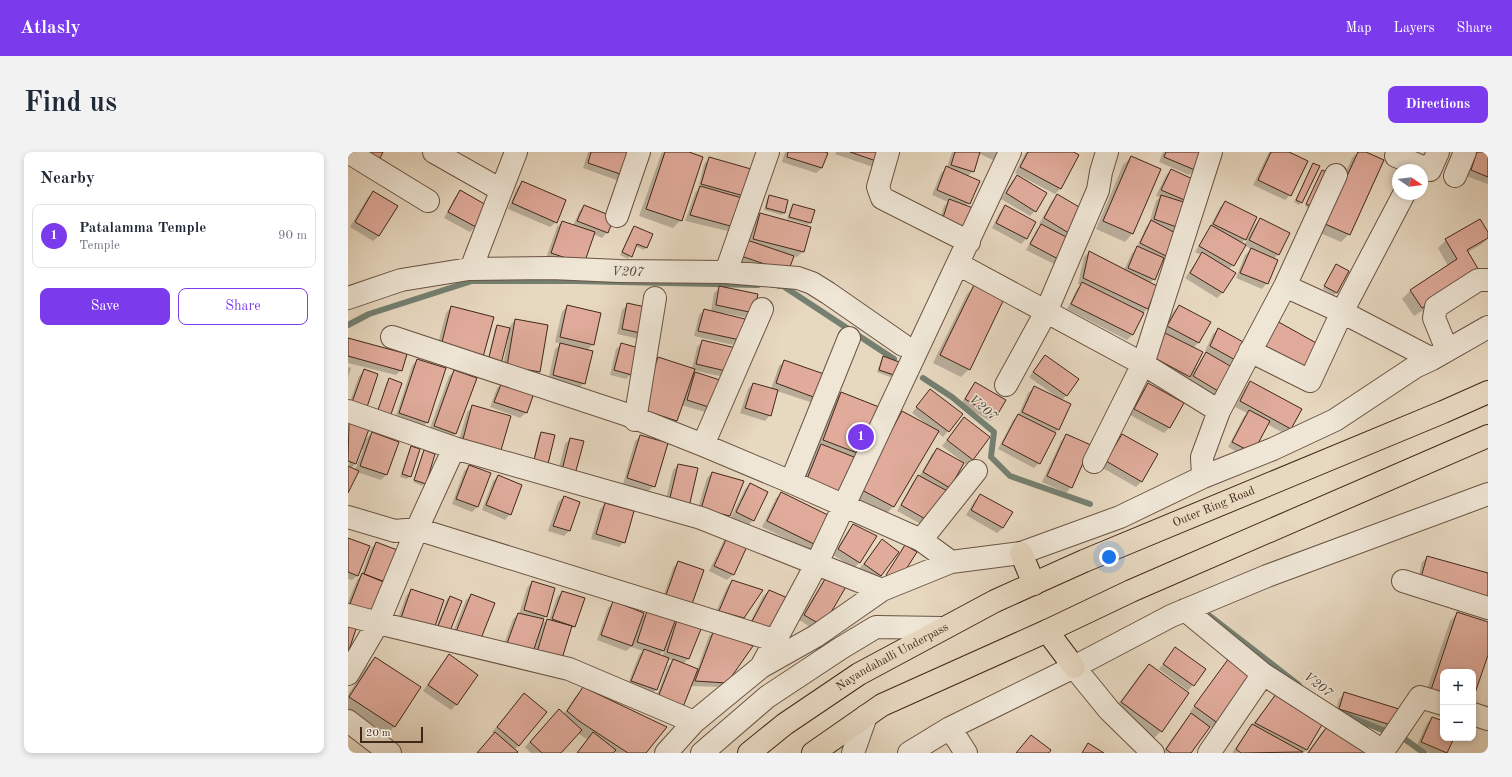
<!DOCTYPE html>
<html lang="en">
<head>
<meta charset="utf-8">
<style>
  :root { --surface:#fff; --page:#f2f2f3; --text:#1f2937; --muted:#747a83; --line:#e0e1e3; --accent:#7c3aed }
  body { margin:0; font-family:"Old Standard TT",serif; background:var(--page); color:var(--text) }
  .controls { position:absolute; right:12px; bottom:12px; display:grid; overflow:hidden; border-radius:8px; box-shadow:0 2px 6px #0003 }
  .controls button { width:36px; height:36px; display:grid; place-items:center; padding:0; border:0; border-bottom:1px solid var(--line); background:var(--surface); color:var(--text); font:20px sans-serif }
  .compass { position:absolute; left:1044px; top:12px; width:36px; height:36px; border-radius:50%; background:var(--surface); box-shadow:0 2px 6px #0003; rotate:103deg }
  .scale { position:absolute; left:12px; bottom:10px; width:63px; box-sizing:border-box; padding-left:4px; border:2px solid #412719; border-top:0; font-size:11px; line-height:14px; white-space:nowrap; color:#412719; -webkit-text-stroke:3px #efe6d6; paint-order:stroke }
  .you { position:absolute; left:761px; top:405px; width:14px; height:14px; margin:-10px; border:3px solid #fff; border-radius:50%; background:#1a73e8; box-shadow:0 0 0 6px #1a73e833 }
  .badge { display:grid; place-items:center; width:26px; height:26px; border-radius:50%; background:var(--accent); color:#fff; font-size:13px; font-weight:700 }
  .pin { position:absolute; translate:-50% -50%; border:2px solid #fff; box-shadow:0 1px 4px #0006 }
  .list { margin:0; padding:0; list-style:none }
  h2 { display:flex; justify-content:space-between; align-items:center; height:52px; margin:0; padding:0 16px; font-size:17px }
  h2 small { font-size:13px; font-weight:400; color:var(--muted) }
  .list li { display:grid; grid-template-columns:26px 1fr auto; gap:12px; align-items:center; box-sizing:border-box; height:64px; margin:0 8px 8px; padding:0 8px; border:1px solid var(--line); border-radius:8px }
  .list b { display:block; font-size:15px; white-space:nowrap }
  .list p { margin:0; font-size:13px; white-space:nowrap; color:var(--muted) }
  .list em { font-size:13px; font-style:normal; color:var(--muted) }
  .actions { display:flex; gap:8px; padding:12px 16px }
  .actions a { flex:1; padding:9px 0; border:1px solid var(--accent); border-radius:8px; text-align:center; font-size:14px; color:var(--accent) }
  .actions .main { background:var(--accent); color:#fff }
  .map { position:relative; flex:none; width:1140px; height:601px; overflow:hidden; border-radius:8px }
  header { display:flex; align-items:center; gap:24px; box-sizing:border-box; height:56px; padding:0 20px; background:var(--accent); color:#fff }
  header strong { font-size:19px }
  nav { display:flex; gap:22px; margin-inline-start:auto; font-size:14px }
  .intro { display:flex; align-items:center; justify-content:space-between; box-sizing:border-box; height:96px; padding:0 24px }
  h1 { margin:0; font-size:28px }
  .button { padding:10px 18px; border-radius:8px; background:var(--accent); color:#fff; font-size:14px; font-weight:700 }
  main { display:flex; gap:24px; padding:0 24px }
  aside { flex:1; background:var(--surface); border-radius:8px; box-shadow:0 2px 6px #0003 }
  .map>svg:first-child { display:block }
  .shadow { fill:#0003; fill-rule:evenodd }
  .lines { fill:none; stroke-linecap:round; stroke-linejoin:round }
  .stream { stroke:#758071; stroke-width:6 }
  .building { fill:#e0ab9b; stroke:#412719 }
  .minor-casing { stroke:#6a5343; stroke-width:24 }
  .highway-casing { stroke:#412719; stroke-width:24 }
  .minor { stroke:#efe6d6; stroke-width:22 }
  .highway { stroke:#e7d8c0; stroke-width:22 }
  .labels { text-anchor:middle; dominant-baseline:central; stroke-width:3; stroke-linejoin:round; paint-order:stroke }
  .street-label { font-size:12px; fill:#412719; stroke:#efe6d6 }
  .water-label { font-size:13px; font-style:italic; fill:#574c3e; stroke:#efe6d6 }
</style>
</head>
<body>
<header>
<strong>Atlasly</strong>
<nav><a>Map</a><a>Layers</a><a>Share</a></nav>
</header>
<div class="intro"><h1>Find us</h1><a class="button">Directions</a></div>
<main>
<aside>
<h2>Nearby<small></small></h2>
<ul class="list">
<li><span class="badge">1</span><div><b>Patalamma Temple</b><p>Temple</p></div><em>90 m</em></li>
</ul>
<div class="actions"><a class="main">Save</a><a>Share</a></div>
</aside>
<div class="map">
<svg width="1140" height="601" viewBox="0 0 1140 601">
  <rect width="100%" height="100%" fill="#e7d8c0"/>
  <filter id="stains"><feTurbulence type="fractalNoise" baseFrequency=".005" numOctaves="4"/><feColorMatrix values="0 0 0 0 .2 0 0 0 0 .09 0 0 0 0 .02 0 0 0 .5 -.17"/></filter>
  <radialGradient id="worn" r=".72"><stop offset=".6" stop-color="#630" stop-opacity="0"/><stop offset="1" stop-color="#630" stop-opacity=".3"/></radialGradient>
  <!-- shadow -->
  <path class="shadow" d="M240 0H285L271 29 235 16Z
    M314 0H338L333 68 325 76 291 64Z
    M437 0H474L478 1 474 16 468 21 434 10Z
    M488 0H537L528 16 487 2Z
    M604 0H652L645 8 630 1 625 19 620 24 621 51 588 78 596 54 600 50 584 43 593 21 599 15Z
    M678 0H723L712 37 707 42 667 21Z
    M815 0H854L847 18 841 23 811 10Z
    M921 0H938L942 43 937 48 905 33Z
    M1010 0H1016L1001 82 993 90 970 80 1004 6Z
    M1127 0H1140V32L1118 24Z
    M783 5 784 82 777 90 748 77 775 13Z
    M361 7 402 18 385 74 380 79 337 69 347 41 350 37 356 12Z
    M966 12 953 50 951 53 946 50Z
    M823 18 849 31 816 111 814 109 806 127 802 131 799 157 794 162 784 183 779 188 719 157 729 137 733 133 730 132 736 105 741 100 776 118 784 101 788 97 798 75 801 71 808 49 812 45 808 44 818 23Z
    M975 19 966 59 957 54Z
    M669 24 687 59 682 64 653 47 664 29Z
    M174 31 208 70 202 75 160 57 169 36Z
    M26 40 49 54 31 84 25 89 2 75 20 45Z
    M112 40 138 54 127 75 122 80 96 66 107 45Z
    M421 44 439 49 436 61 434 63 416 58 419 47Z
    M710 44 737 59 712 107 706 112 678 98 688 79 693 73 691 72 704 49Z
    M878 50 908 65 897 88 893 91 896 93 907 73 912 67 930 102 926 107 919 131 914 137 888 126 897 103 903 97 896 93 885 113 881 117 887 121 874 141 869 146 837 126 853 103 847 100 861 77 872 55Z
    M445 53 462 70 460 73 439 67 443 55Z
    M236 54 259 80 254 86 245 82 236 111 198 106 209 75 214 70 225 74 231 60Z
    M658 55 679 86 673 92 644 76 652 60Z
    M412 62 462 75 455 100 449 105 445 104 440 120 388 110 401 90 407 68Z
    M1132 68 1140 82V86L1134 92 1120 100 1123 128 1066 164 1054 147 1062 139 1100 114 1090 96 1098 88Z
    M286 75 298 95 296 98 287 94 280 107 272 103 284 77Z
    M988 113 989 140 986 143 975 137Z
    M627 134 621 217 613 225 585 211 619 142Z
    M372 136 408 143 400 166 376 161V163L391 188 385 193 346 184 351 163 356 158 363 160 366 141Z
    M279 153 296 181 291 187 269 182 274 158Z
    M219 154 245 192 238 199 236 231 231 236 200 229 207 197 213 192 207 190 214 160Z
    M831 154 861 170 850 191 845 196 846 215 848 216 853 207 859 201 857 199 865 182 870 177 895 191 883 214 878 211 877 212 869 246 840 229 843 223 836 230 800 211 812 187 818 181 814 179 826 159Z
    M103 155 144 166 88 199 98 161Z
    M167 168 192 219 186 225 154 219 160 187H158L139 212 147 176 149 174 161 177 162 174Z
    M0 188 53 218 48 223 0 211Z
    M355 189 387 197 376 225 345 218 343 226 347 221 374 229 361 261 333 253 328 269 320 277 286 265 303 214 311 206 344 217 349 195Z
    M274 192 283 222 278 227 262 223 268 197Z
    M697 204 719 243 713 249 710 277 706 282 691 311 686 316 650 297 665 268 670 264 680 241 686 236 710 246 681 225Z
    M536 206 549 211 545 223 542 225 529 220 533 208Z
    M69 208 79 270 74 276 47 267 64 214Z
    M437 209 467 245 462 250 429 239 422 263 417 269 392 261 400 237 405 232 423 237 431 214Z
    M0 215 3 216 0 226Z
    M16 219 29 223 0 255 11 224Z
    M107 219 127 227 107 282 102 287 81 279 101 224Z
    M42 228V265L28 263 39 230Z
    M903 230 942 276 937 282 919 272 899 306 880 295 896 264 899 261 887 255 897 236Z
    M154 231 185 241 178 261 172 266 142 255 149 236Z
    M627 231 647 264 642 269 613 252 622 237Z
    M801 233 835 251 821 276 816 281 782 263 795 238Z
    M582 238 613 263 595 285 589 280 545 355 537 363 505 345 546 268 554 260 580 273 564 261Z
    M493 241 529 255 497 342 455 333 483 252Z
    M125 255 152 297 110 292 119 260Z
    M616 266 624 307 619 313 594 294Z
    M1 271 16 289 24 281 38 323 33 328 9 320 0 339ZM13 297 15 298 7 318 3 316 7 312Z
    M194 281 206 284 184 314 191 283Z
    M774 283 808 303 793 330 788 335 753 315 769 288Z
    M293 284 306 334 300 339 275 332 287 289Z
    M718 284 723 335 718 341 694 330 713 289Z
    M222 287 234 290 208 327 217 292Z
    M63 295 62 324 59 327 52 325 61 298Z
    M589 297 601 336 597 339 580 376 549 359 565 330 570 324 571 325 584 302Z
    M76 299 77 331 74 334 65 330 74 302Z
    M330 313 349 317 316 355 325 318Z
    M121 314 130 354 124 360 104 352 116 319Z
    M364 321 381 364 375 369 348 363 359 326Z
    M150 324 162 362 157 368 134 358 145 329Z
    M402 332 405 368 400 374 383 365 397 337Z
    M434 341 483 365 464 399 414 375 428 346Z
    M633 343 655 376 649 381 618 363 627 348Z
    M216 345 231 350 221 379 216 384 200 379 210 350Z
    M257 352 276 390 271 395 243 387 252 357Z
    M505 374 527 385 511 411 506 416 485 403 500 379Z
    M381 382 400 391 385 423 379 428 361 419 376 388Z
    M0 387 10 423 4 428 0 427Z
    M534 388 549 400 527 429 511 417Z
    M29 391 39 430 0 466V450L9 428 13 424 23 396Z
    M1080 405 1140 422 1068 435 1074 410Z
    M330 410 355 419 314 448 325 416Z
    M480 423 469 479 451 468 475 429Z
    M384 429 395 465 390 471 366 464 379 435Z
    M184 430 198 464 194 468 193 473 199 468H201L209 445 214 440 226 474 221 479 211 513 152 503 165 467 171 462 179 436Z
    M63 438 78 485 47 475 58 444Z
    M421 439 417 484 399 477 415 444Z
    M123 443 145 452 103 485 118 448Z
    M102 445 97 485 86 481 99 447Z
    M266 450 293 466 299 461 324 475 329 469 340 507 335 512 349 518 361 484 366 479 378 530 372 535 342 534 306 551 320 514 325 509 320 507 308 538 303 543 279 534 291 503 295 499 283 495 278 499 249 488 260 456ZM317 497 314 505 311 503Z
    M1110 461 1140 471V500L1125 544V520H1095V553L1076 546 1102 469Z
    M828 496 857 518 840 539 811 517Z
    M101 504 129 523 108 553 103 558 75 539 96 509Z
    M27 506 47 574 39 582 0 557V543L19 514Z
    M881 507 904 524 865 577 861 574 842 601H814L838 567 844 562 842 560Z
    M801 513 813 579 805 587 766 558 793 521Z
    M235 537 297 601H229L239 587 229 581 212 601H183L177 595 206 564 215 563 227 545Z
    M996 542 1050 558 1040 579 986 562 991 547Z
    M928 543 974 572 958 598 955 601H884L899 579Z
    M171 548V593L166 598 168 601H129L146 582 144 580Z
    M1084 566 1095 571V586H1104L1097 601H1082L1068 595 1079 571Z
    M981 573 1019 601H959L973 581Z"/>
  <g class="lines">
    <!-- stream -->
    <path class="stream" d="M431 134H435L546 207
      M0 173 21 162 124 129H228L410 133
      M575 226 604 245 646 280 643 305 662 324 742 352
      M862 464 951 533
      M993 561 1042 581
      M1050 585 1058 588 1076 601"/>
  </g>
  <!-- building -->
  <path class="building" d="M12 0H35L30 10Z
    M243 0H286L278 24 240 11Z
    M317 0H341L355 5 334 69 298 57Z
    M440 0H477L480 1 474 16 439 5Z
    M502 0H538L534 11Z
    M607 0H632L626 20 603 13Z
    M680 0H726L731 3 713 37 672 15Z
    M818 0H855L847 18 816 5Z
    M923 0H941L960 9 943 44 910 28Z
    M1010 0H1018L1036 8 1002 83 977 72Z
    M1129 0H1140V25L1123 18Z
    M783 4 813 17 785 82 755 69Z
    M361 5 403 17 396 44 353 32Z
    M965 11 972 14 954 51 948 48Z
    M598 14 632 29 622 52 589 38Z
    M823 17 851 30 841 50 813 38Z
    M974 18 986 23 970 57 958 52Z
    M669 23 699 41 688 60 658 41Z
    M174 29 218 48 209 71 164 51Z
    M352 34 394 46 386 75 342 63Z
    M112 38 140 54 128 75 100 60Z
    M25 39 50 54 31 84 7 70Z
    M709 42 738 59 724 83 696 66Z
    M421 43 440 48 437 61 418 56Z
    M813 43 845 53 837 78 806 67Z
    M601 47 625 56 617 81 593 72Z
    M877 49 909 65 898 88 865 72Z
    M445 52 467 58 463 71 441 65Z
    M236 53 266 65 260 81 229 69Z
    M657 53 688 70 679 87 648 71Z
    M412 61 463 75 456 100 405 87Z
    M912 66 942 81 931 103 901 88Z
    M1132 67 1140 80V86L1119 98 1132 120 1074 156 1062 138 1109 107 1097 87Z
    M803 68 833 84 822 106 792 91Z
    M214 69 247 80 236 112 203 101Z
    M693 72 722 87 712 108 682 92Z
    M863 73 898 93 886 114 851 94Z
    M286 74 305 82 299 96 289 92 284 105 274 100Z
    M399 88 446 104 440 120 393 104Z
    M789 94 816 106 807 128 780 116Z
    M903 96 930 108 920 132 892 121Z
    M741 99 809 134 800 157 735 126Z
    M854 100 888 121 875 141 842 121Z
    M988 112 1001 119 989 141 976 134Z
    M734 130 796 161 785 183 723 152Z
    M626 133 656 147 622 218 592 203Z
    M371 134 410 142 406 161 368 153Z
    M279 151 302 156 297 182 274 177Z
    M219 153 253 161 246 193 212 185Z
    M831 153 863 170 851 191 819 174Z
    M103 154 146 165 135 205 93 194Z
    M356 157 397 167 392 188 350 179Z
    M167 167 200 173 192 220 159 214Z
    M927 168 970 192 955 220 911 196Z
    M149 173 162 176 153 212 140 209Z
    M870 176 897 191 889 209 862 194Z
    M817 181 855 200 842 225 805 205Z
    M0 186 59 202 54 219 0 204Z
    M354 188 388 196 382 220 348 212Z
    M212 191 245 199 237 232 205 223Z
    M273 191 291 196 284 223 266 218Z
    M858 200 889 218 875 242 845 224Z
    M697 203 731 227 719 244 685 220Z
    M535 204 551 210 546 223 531 218Z
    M310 205 347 217 329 269 293 257Z
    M69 207 98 216 80 271 51 261Z
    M436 208 476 222 468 246 428 231Z
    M16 217 30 222 18 258 3 253Z
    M106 218 129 226 108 282 86 274Z
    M347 220 375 229 367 257 339 248Z
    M41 226 54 231 42 265 29 261Z
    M902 229 954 257 943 277 892 249Z
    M154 230 186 241 179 261 146 250Z
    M627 230 658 248 648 265 617 247Z
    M405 231 430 238 423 264 397 256Z
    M800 231 836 251 822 276 786 257Z
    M686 234 723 252 711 278 674 260Z
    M582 237 615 262 601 280 568 255Z
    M493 240 531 255 512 302 475 288Z
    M124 253 163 264 153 298 115 287Z
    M901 258 922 269 905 301 884 290Z
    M554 259 591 279 546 355 512 337Z
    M670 262 708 281 692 312 654 292Z
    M616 265 642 285 625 308 599 288Z
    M1 270 21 277 8 312 0 309Z
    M24 280 51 290 39 323 12 314Z
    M193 280 207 283 199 316 185 312Z
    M718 282 743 293 724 336 699 324Z
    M774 282 810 302 794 330 758 309Z
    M292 283 320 291 307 335 279 326Z
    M222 286 236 289 226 326 213 322Z
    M473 292 511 307 498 342 459 327Z
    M63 294 72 297 63 325 54 322Z
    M589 296 616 311 602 336 575 320Z
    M76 298 87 302 78 332 66 328Z
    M330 312 350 316 341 355 321 350Z
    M121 313 143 321 130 355 108 347Z
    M0 314 11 319 0 341Z
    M364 320 396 329 382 364 353 357Z
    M150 323 174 333 163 363 138 353Z
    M570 323 603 341 586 372 553 353Z
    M402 331 420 340 406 369 388 360Z
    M433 340 484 365 470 394 419 369Z
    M632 342 665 360 655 376 623 358Z
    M216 344 232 350 222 379 205 374Z
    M257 351 286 359 277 391 248 382Z
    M505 372 529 384 512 411 490 397Z
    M381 381 401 390 386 423 366 414Z
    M0 386 22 394 10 424 0 420Z
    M534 387 551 400 533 424 516 412Z
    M28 390 52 399 40 431 16 422Z
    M557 393 569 400 550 430 538 423Z
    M1079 404 1140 421V449L1072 429Z
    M330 409 356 418 344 452 318 443Z
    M14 421 38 431 24 467 0 457Z
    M480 422 499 433 475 474 456 463Z
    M384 428 415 438 396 466 371 459Z
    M184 429 207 436 199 465 176 458Z
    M63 437 96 448 85 480 52 469Z
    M421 438 442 447 423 480 403 471Z
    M214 439 237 446 227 475 204 467Z
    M123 442 147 451 132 489 108 480Z
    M102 444 114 449 100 484 88 479Z
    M265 449 296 461 284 494 253 483Z
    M299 459 327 469 316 499 289 490Z
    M1109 460 1140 470V503L1125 547V520H1095V542L1083 538Z
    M170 461 196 467 183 506 157 497Z
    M199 467 224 474 212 513 187 507Z
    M329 468 353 477 341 507 319 500Z
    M0 471 9 474 0 501Z
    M366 478 405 494 379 531 347 529Z
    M827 495 858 517 846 534 815 512Z
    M296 497 321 506 309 538 283 529Z
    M101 502 130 523 109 553 80 533Z
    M27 505 73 535 47 575 1 545Z
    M881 506 906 524 871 572 846 554Z
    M325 507 350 517 335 555 310 545Z
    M801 512 841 541 814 580 773 550Z
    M235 535 319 575 298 601H280L231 569 219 559Z
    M996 540 1051 557 1046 574 991 557Z
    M176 541 199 560 171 594 149 575Z
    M928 542 975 571 959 598 907 571Z
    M211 557 234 578 213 601H194L182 590Z
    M843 561 862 575 843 601H823L818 597Z
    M1084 565 1095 569V586H1106L1099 601 1073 590Z
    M904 572 955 600 893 601 888 597Z
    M981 572 1021 601H960Z
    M147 580 170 600 169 601H129Z
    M245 580 268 598 265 601H229Z
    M683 583 703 598 701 601H668Z
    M740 591 756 601H734Z"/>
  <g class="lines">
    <defs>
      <path id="minor" d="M0 0 80 49
        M86 0 153 38
        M540 0 530 35 534 46 621 90
        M1048 4 1082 18 1090 0
        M1107 24 1117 0
        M269 64 291 0
        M610 112 795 212 863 0
        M123 117 168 0
        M378 120 420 0
        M937 134 994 160 1084 207
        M0 146 53 128 121 117 203 116 271 119 378 120 450 126 464 131 480 141 555 193
        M44 185 277 262 355 293 443 330 573 388 603 410
        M1099 198 1086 166 1088 155 1130 128H1140
        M902 199 962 229 994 160 1056 42
        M658 233 698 160 750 38 753 20 759 0
        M0 259 106 296 353 366 534 438
        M287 268 307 146
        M355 293 414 157
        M746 310 795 212 871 259 937 134 988 23
        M855 325 854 305 871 259
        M443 330 501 186
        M0 365 47 379 69 377 426 488
        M573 388 628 319
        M1055 429 1140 456
        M837 458 915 522 1035 599
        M0 463 30 471 221 517 346 570
        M413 515 469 411 662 0
        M726 515 761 558 805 601
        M0 522 30 471 69 377 106 296
        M1125 562 1140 567
        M0 569 42 601
        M602 576 618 601
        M318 601 346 570 413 515 468 484 534 438 603 410 673 401 772 365 855 325 925 297 987 268 1067 215 1084 207 1140 175
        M354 601 419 545 493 496 528 475 595 476
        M505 601 518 564
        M561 601 602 576 726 515 823 464 919 424 1140 342
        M861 601 915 522
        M1034 601 1072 545 1095 552"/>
      <g id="highway">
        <path d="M673 401 686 432"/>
        <path d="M699 479 726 515"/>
        <path id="s1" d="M401 601 437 572 511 522 647 449 736 409 1095 260 1140 240"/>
        <path d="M465 601 534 553 699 479 783 439 1140 284"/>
      </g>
    </defs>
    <!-- minor casing -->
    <use href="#minor" class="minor-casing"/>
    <!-- highway casing -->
    <use href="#highway" class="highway-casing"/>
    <!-- minor -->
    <use href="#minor" class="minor"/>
    <!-- highway -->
    <use href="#highway" class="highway"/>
  </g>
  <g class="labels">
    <!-- street labels -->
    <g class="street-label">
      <text stroke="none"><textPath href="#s1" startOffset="528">Outer Ring Road</textPath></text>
      <text stroke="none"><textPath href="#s1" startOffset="173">Nayandahalli Underpass</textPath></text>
    </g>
    <!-- water labels -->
    <g class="water-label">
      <text transform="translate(280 120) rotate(1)">V207</text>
      <text transform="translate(635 256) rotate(40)">V207</text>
      <text transform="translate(970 533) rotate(37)">V207</text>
    </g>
  </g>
  <rect width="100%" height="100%" filter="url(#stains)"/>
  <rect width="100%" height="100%" fill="url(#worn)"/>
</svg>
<div class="controls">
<button>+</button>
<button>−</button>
</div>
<svg class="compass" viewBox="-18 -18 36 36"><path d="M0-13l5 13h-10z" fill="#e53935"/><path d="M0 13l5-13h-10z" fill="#747a83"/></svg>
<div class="scale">20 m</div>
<div class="you"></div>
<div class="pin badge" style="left:513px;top:285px">1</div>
</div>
</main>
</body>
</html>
